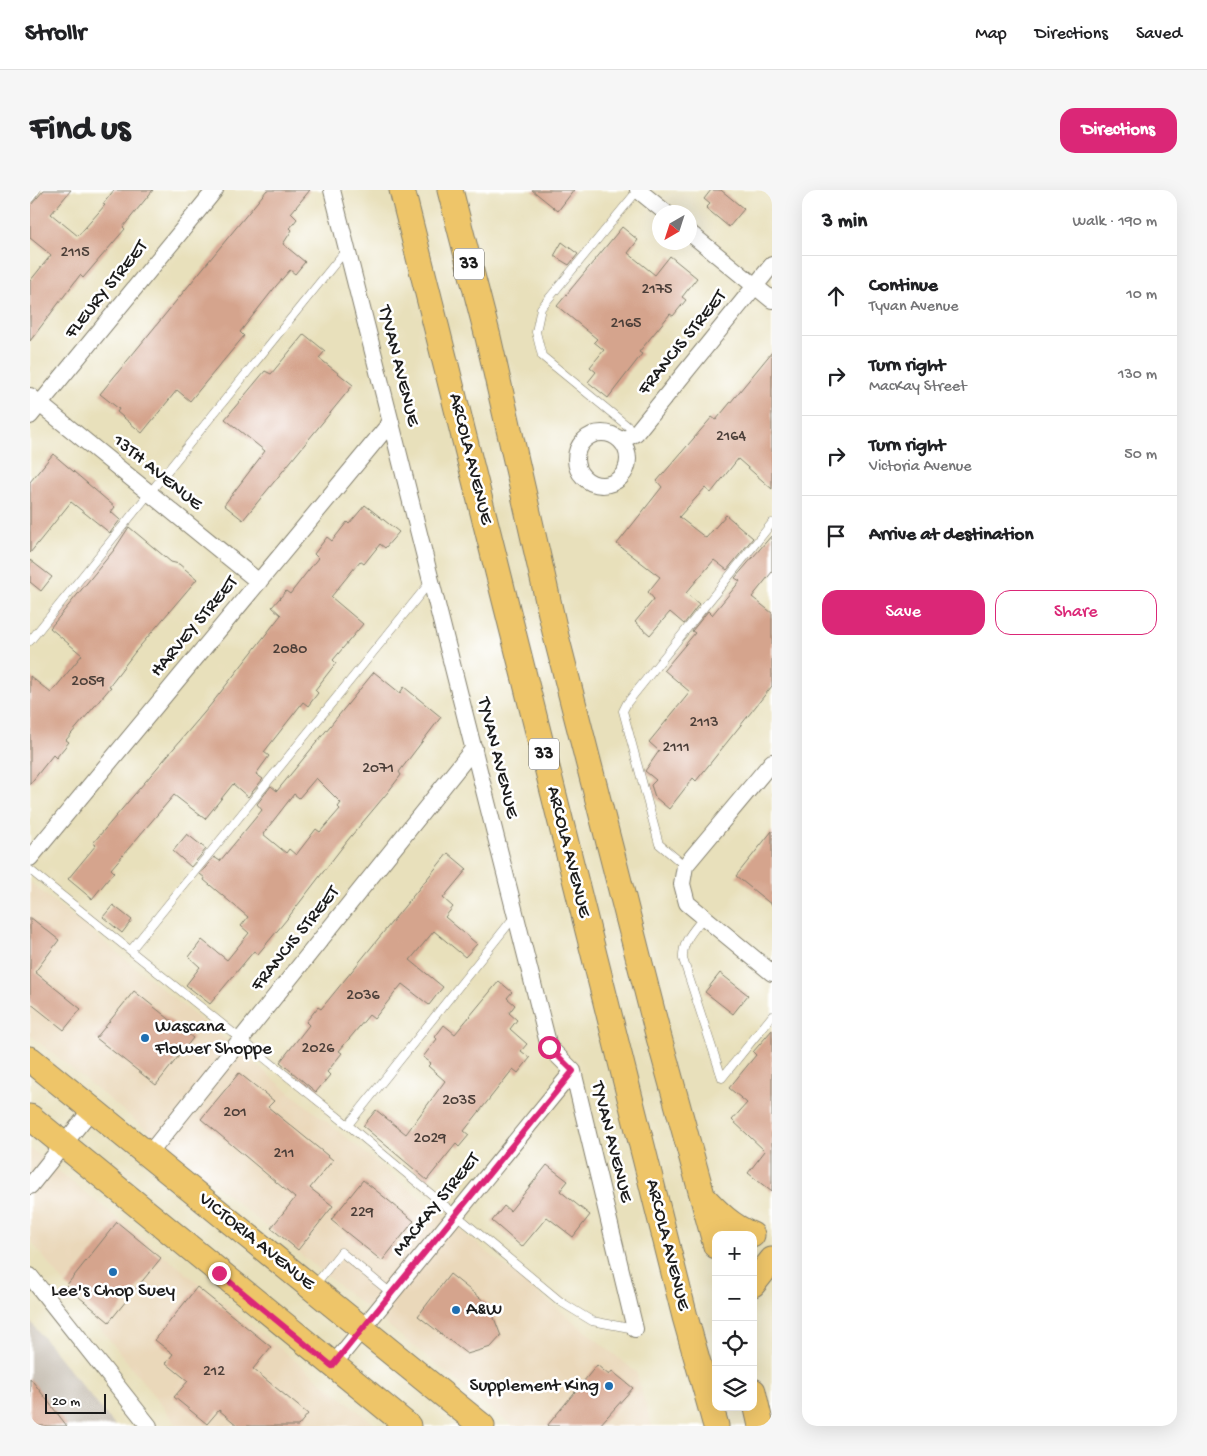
<!DOCTYPE html>
<html lang="en">
<head>
<meta charset="utf-8">
<style>
  :root { --surface:#fff; --page:#f6f6f6; --text:#202124; --muted:#757577; --line:#e0e0e0; --accent:#db2777 }
  body { margin:0; font-family:"Gochi Hand",sans-serif; background:var(--page); color:var(--text) }
  .controls { position:absolute; right:15px; bottom:15px; display:grid; overflow:hidden; border-radius:10px; box-shadow:0 5px 20px #0002 }
  .controls button { width:45px; height:45px; display:grid; place-items:center; padding:0; border:0; border-bottom:1px solid var(--line); background:var(--surface); color:var(--text); font:25px sans-serif }
  .compass { position:absolute; left:622px; top:15px; width:45px; height:45px; border-radius:50%; background:var(--surface); box-shadow:0 5px 20px #0002; rotate:219deg }
  .scale { position:absolute; left:15px; bottom:12px; width:61px; box-sizing:border-box; padding-left:5px; border:2px solid #1c1c1c; border-top:0; font-size:14px; line-height:18px; white-space:nowrap; color:#1c1c1c; -webkit-text-stroke:4px #fff; paint-order:stroke }
  .stop { position:absolute; width:15px; height:15px; margin:-11px; border:4px solid #db2777; border-radius:50%; background:#fff }
  .stop.end { background:#db2777; border-color:#fff; box-shadow:0 1px 5px #0008 }
  .list { margin:0; padding:0; list-style:none }
  h2 { display:flex; justify-content:space-between; align-items:center; height:65px; margin:0; padding:0 20px; font-size:21px }
  h2 small { font-size:16px; font-weight:400; color:var(--muted) }
  .list li { display:grid; grid-template-columns:32px 1fr auto; gap:15px; align-items:center; box-sizing:border-box; height:80px; padding:0 20px; border-top:1px solid var(--line) }
  .list b { display:block; font-size:19px; white-space:nowrap }
  .list p { margin:0; font-size:16px; white-space:nowrap; color:var(--muted) }
  .list em { font-size:16px; font-style:normal; color:var(--muted) }
  .actions { display:flex; gap:10px; padding:15px 20px }
  .actions a { flex:1; padding:11px 0; border:1px solid var(--accent); border-radius:15px; text-align:center; font-size:18px; color:var(--accent) }
  .actions .main { background:var(--accent); color:#fff }
  .icon { flex:none; width:28px; height:28px; fill:none; stroke:currentColor; stroke-width:2; stroke-linecap:round; stroke-linejoin:round }
  .map { position:relative; flex:none; width:742px; height:1236px; overflow:hidden; border-radius:15px }
  header { display:flex; align-items:center; gap:30px; box-sizing:border-box; height:70px; padding:0 25px; background:var(--surface); border-bottom:1px solid var(--line) }
  header strong { font-size:24px }
  nav { display:flex; gap:28px; margin-inline-start:auto; font-size:18px }
  .intro { display:flex; align-items:center; justify-content:space-between; box-sizing:border-box; height:120px; padding:0 30px }
  h1 { margin:0; font-size:35px }
  .button { padding:12px 22px; border-radius:15px; background:var(--accent); color:#fff; font-size:18px; font-weight:700 }
  main { display:flex; gap:30px; padding:0 30px }
  aside { flex:1; background:var(--surface); border-radius:15px; box-shadow:0 5px 20px #0002 }
  .map>svg:first-child { display:block }
  .built { fill:#ead8ba }
  .industrial { fill:#cac3b8 }
  .building { fill:#d5a48d; fill-rule:evenodd }
  .lines { fill:none; stroke-linecap:round; stroke-linejoin:round }
  .lane-casing { stroke:#827e6c; stroke-width:9 }
  .street-casing { stroke:#827e6c; stroke-width:18 }
  .primary-casing { stroke:#827e6c; stroke-width:27 }
  .lane { stroke:#fff; stroke-width:8 }
  .street { stroke:#fff; stroke-width:16 }
  .primary { stroke:#eec569; stroke-width:25 }
  .route { stroke:#db2777; stroke-width:6 }
  .poi-dot { fill:#1f6fb2; stroke:#fff; stroke-width:2 }
  .labels { text-anchor:middle; dominant-baseline:central; stroke-width:5; stroke-linejoin:round; paint-order:stroke }
  .number-label { font-size:16px; fill:#4a3e38 }
  .shield { fill:#fff; stroke:#606060; stroke-width:1 }
  .shield-label { font-size:18px; font-weight:bold; fill:#1c1c1c }
  .street-label { font-size:19px; fill:#1c1c1c; stroke:#fff }
  .poi-label { font-size:19px; fill:#1c1c1c; stroke:#fff; text-anchor:start }
</style>
</head>
<body>
<header>
<strong>Strollr</strong>
<nav><a>Map</a><a>Directions</a><a>Saved</a></nav>
</header>
<div class="intro"><h1>Find us</h1><a class="button">Directions</a></div>
<main>
<div class="map">
<svg width="742" height="1236" viewBox="0 0 742 1236">
  <rect width="100%" height="100%" fill="#fff"/>
  <filter id="ink" filterUnits="userSpaceOnUse"><feTurbulence type="fractalNoise" baseFrequency=".02" numOctaves="2"/><feDisplacementMap in="SourceGraphic" scale="10" xChannelSelector="R" yChannelSelector="G"/><feConvolveMatrix kernelMatrix="1 2 1 2 8 2 1 2 1" color-interpolation-filters="sRGB"/></filter>
  <filter id="wash" filterUnits="userSpaceOnUse"><feTurbulence type="fractalNoise" baseFrequency=".0096" numOctaves="4" result="noise"/><feDisplacementMap in="SourceGraphic" scale="20" xChannelSelector="R" yChannelSelector="G"/><feGaussianBlur stdDeviation="1.12" result="paint"/><feColorMatrix in="noise" values="0 0 0 0 0 0 0 0 0 0 0 0 0 0 0 0 0 1.4 0 .05"/><feComposite in="paint" operator="in"/></filter>
  <g filter="url(#wash)">
    <rect width="100%" height="100%" fill="#e8e0bb"/>
    <!-- built -->
    <path class="built" d="M0 692 606 1182 622 1236H482L0 845Z
      M0 958 347 1236H148L0 1050Z"/>
    <!-- industrial -->
    <path class="industrial" d="M0 1131 85 1236H0Z"/>
    <g id="blocks">
      <!-- building -->
      <path class="building" d="M14 0H41L21 24 48 46 75 15 73 14 84 0H123L93 37 95 39 53 88 50 85 0 151V91L21 65 0 48V16Z
        M237 0H280L261 23 267 29 260 38 262 40 253 54 275 72 265 84 260 80 246 96 210 142 214 146 160 211 147 200 112 243 87 222 89 219 70 204Z
        M502 0H544L528 21Z
        M681 0H691L714 19 699 37 676 18 680 14 674 9Z
        M592 37 608 50 598 63 625 85 640 66 667 88 652 107 656 110 643 126 640 124 609 162 612 164 578 208 558 192 566 182 560 177 574 160 564 152 567 149 527 116Z
        M532 52 548 64 539 75 524 66Z
        M274 144 295 161 289 168 323 195 213 330 194 315 235 261 195 229 235 181 241 184Z
        M742 162V299L708 269 681 303 675 298 649 327 676 348 696 325 723 348 697 380 684 370 656 403 669 414 654 434 640 422 620 445 605 432 624 409 618 402 630 387 587 354 632 297 627 291 682 227 686 230Z
        M23 264 85 317 81 322 90 330 80 343 41 312 0 363V292Z
        M335 315 369 342 355 358 350 354 334 374 330 371 301 407 333 434 303 470 306 473 285 500 288 503 278 516 273 512 234 562 239 566 226 584 233 589 218 607 203 594 175 629 144 605 81 679 84 682 62 709 38 689 66 655 63 653 179 517 251 425 242 417 256 401 260 404 288 368 284 364 297 347 302 351 317 332 319 334Z
        M99 337 141 372 149 374 167 389 105 462 79 496 81 497 36 550 39 552 26 568 23 565 0 594V486L21 503 52 465 20 438 84 360Z
        M742 345V382L722 407 742 423V496L666 591 663 588 639 619 625 607 621 595 626 590 615 581 629 561 619 552 660 502 634 480 665 443 662 441 678 421 682 425 710 391 705 388Z
        M0 370 22 387 11 401 0 392Z
        M344 482 370 503 374 497 411 527 369 582 371 585 358 602 317 651 257 729 228 764 224 761 180 814 156 795 170 777 159 767 172 750 197 770 219 743 211 736 218 727 174 690 175 688 170 684 184 667 190 671 232 620 227 614 241 596 247 601ZM286 588 311 613 308 617 310 619 290 642 286 639 266 665 259 659 256 663 233 644 264 604 269 608Z
        M742 641V715L706 686Z
        M157 644 176 659 161 677 143 661Z
        M418 663 437 679 413 708 423 717 415 727 447 754 435 767 404 741 380 770 413 797 399 815 372 794 344 829 339 825 309 861 312 863 297 882 300 885 286 902 250 872 279 835 276 832 288 817 291 819Z
        M83 715 102 730 92 743 73 727Z
        M0 727 29 750 5 782 51 819 34 840 0 813Z
        M690 783 718 805 703 824 675 802Z
        M469 791 482 802 477 808 485 815 479 823 487 830 480 839 497 854 491 861 500 868 488 883 483 879 434 941 439 945 429 957 426 954 397 990 333 936 346 920 376 944 415 891 398 876 401 873 393 867 407 849 405 847 414 835 425 844Z
        M104 801 163 848 126 895 66 848Z
        M742 840V1002L718 983 735 961 702 930 717 913 699 898 726 865 723 862Z
        M209 883 244 911 238 917 303 970 280 998 303 1016 268 1060 241 1038 265 1008 171 929Z
        M517 975 538 991 530 1001 560 1025 543 1047 517 1027 492 1057 462 1031 474 1016 480 1021Z
        M333 990 384 1031 352 1071 301 1030Z
        M87 1032 131 1068 79 1132 36 1096Z
        M420 1084 459 1115 471 1146 461 1157 437 1164 388 1126Z
        M167 1097 241 1157 223 1179 278 1224 268 1236H208L189 1220 177 1234 144 1207 158 1191 136 1173 143 1164 125 1150Z
        M567 1175 579 1185 582 1181 603 1198 569 1236H517Z
        M0 1188 37 1236H0Z"/>
    </g>
  </g>
  <g filter="url(#ink)">
    <use href="#blocks" fill-opacity="0" stroke="#827e6c" stroke-width="1"/>
    <g class="lines">
      <defs>
        <path id="lane" d="M0 8 6 0
          M606 243 512 166 506 142 511 118 608 0
          M0 451 316 60
          M655 676 629 654 593 521 597 513 742 333
          M0 680 318 935 531 1112 562 1131 605 1139
          M673 728C663 741 652 751 653 769L692 888 742 826
          M101 760 401 391
          M318 935 485 726
          M285 1095 311 1062 361 1103"/>
        <path id="street" d="M302 0 519 857 543 881 605 1139
          M608 0 635 22
          M660 43 742 110
          M0 206 229 392
          M0 226 185 0
          M546 269a26 26 0 1 1 52 0a26 26 0 1 1-52 0Z
          M591 251 606 243 742 75
          M742 572 655 676 652 694 657 713 742 783
          M0 668 361 232
          M119 964 444 558
          M0 996 62 919
          M0 1086 119 1236
          M302 1176 543 881"/>
        <path id="primary" d="M372 0 655 1127 686 1236
          M420 0 458 147 526 446 628 844 686 1056
          M0 869 452 1236
          M0 927 378 1236
          M673 1007C688 1023 701 1036 722 1045
          M723 1094 742 1070
          M723 1201 731 1236"/>
      </defs>
      <!-- lane casing -->
      <use href="#lane" class="lane-casing"/>
      <!-- street casing -->
      <use href="#street" class="street-casing"/>
      <!-- primary casing -->
      <use href="#primary" class="primary-casing"/>
      <!-- lane -->
      <use href="#lane" class="lane"/>
      <!-- street -->
      <use href="#street" class="street"/>
      <!-- primary -->
      <use href="#primary" class="primary"/>
    </g>
  </g>
  <g class="lines" filter="url(#ink)">
    <!-- route -->
    <path class="route" d="M189 1083 302 1176 543 881 519 857"/>
  </g>
  <!-- markers -->
  <g class="poi-dot">
    <circle cx="115" cy="848" r="5"/>
    <circle cx="83" cy="1082" r="5"/>
    <circle cx="426" cy="1120" r="5"/>
    <circle cx="579" cy="1196" r="5"/>
  </g>
  <g class="labels">
    <!-- number labels -->
    <g class="number-label">
      <text x="45" y="63">2115</text>
      <text x="627" y="100">2175</text>
      <text x="596" y="134">2165</text>
      <text x="701" y="247">2164</text>
      <text x="260" y="460">2080</text>
      <text x="58" y="492">2059</text>
      <text x="674" y="533">2113</text>
      <text x="646" y="558">2111</text>
      <text x="348" y="579">2071</text>
      <text x="333" y="806">2036</text>
      <text x="288" y="859">2026</text>
      <text x="429" y="911">2035</text>
      <text x="205" y="923">201</text>
      <text x="400" y="949">2029</text>
      <text x="254" y="964">211</text>
      <text x="332" y="1023">229</text>
      <text x="184" y="1182">212</text>
    </g>
    <!-- shield labels -->
    <g class="shield">
      <rect x="424" y="58.5" width="30" height="31" rx="4"/>
      <rect x="499" y="548.5" width="30" height="31" rx="4"/>
    </g>
    <g class="shield-label">
      <text x="439" y="74">33</text>
      <text x="514" y="564">33</text>
    </g>
    <!-- street labels -->
    <g class="street-label">
      <text transform="translate(77 100) rotate(-51)">FLEURY STREET</text>
      <text transform="translate(653 153) rotate(-51)">FRANCIS STREET</text>
      <text transform="translate(368 176) rotate(76)">TYVAN AVENUE</text>
      <text transform="translate(440 269) rotate(76)">ARCOLA AVENUE</text>
      <text transform="translate(127 283) rotate(39)">13TH AVENUE</text>
      <text transform="translate(165 437) rotate(-50)">HARVEY STREET</text>
      <text transform="translate(467 568) rotate(76)">TYVAN AVENUE</text>
      <text transform="translate(538 662) rotate(76)">ARCOLA AVENUE</text>
      <text transform="translate(266 749) rotate(-51)">FRANCIS STREET</text>
      <text transform="translate(581 952) rotate(76)">TYVAN AVENUE</text>
      <text transform="translate(407 1015) rotate(-51)">MACKAY STREET</text>
      <text transform="translate(226 1052) rotate(39)">VICTORIA AVENUE</text>
      <text transform="translate(637 1055) rotate(76)">ARCOLA AVENUE</text>
    </g>
    <!-- poi labels -->
    <g class="poi-label">
      <text x="125" y="837">Wascana<tspan x="125" dy="22">Flower Shoppe</tspan></text>
      <text x="83" y="1101" text-anchor="middle">Lee's Chop Suey</text>
      <text x="436" y="1120">A&amp;W</text>
      <text x="569" y="1196" text-anchor="end">Supplement King</text>
    </g>
  </g>
</svg>
<div class="controls">
<button>+</button>
<button>−</button>
<button><svg class="icon" aria-label="locate" viewBox="0 0 24 24"><circle cx="12" cy="12" r="6"/><path d="M12 2v4M12 18v4M2 12h4M18 12h4"/></svg></button>
<button><svg class="icon" aria-label="layers" viewBox="0 0 24 24"><path d="M12 4l9 5-9 5-9-5zM3 14l9 5 9-5"/></svg></button>
</div>
<svg class="compass" viewBox="-18 -18 36 36"><path d="M0-13l5 13h-10z" fill="#e53935"/><path d="M0 13l5-13h-10z" fill="#757577"/></svg>
<div class="scale">20 m</div>
<div class="stop" style="left:519px;top:857px"></div>
<div class="stop end" style="left:189px;top:1083px"></div>
</div>
<aside>
<h2>3 min<small>Walk · 190 m</small></h2>
<ul class="list">
<li><svg class="icon" aria-label="ahead" viewBox="0 0 24 24"><path d="M12 20V5M6 11l6-6 6 6"/></svg><div><b>Continue</b><p>Tyvan Avenue</p></div><em>10 m</em></li>
<li><svg class="icon" aria-label="right" viewBox="0 0 24 24"><path d="M7 20v-9h11M14 6l5 5-5 5"/></svg><div><b>Turn right</b><p>MacKay Street</p></div><em>130 m</em></li>
<li><svg class="icon" aria-label="right" viewBox="0 0 24 24"><path d="M7 20v-9h11M14 6l5 5-5 5"/></svg><div><b>Turn right</b><p>Victoria Avenue</p></div><em>50 m</em></li>
<li><svg class="icon" aria-label="arrive" viewBox="0 0 24 24"><path d="M6 21V4h12l-3 4 3 4H6"/></svg><div><b>Arrive at destination</b></div></li>
</ul>
<div class="actions"><a class="main">Save</a><a>Share</a></div>
</aside>
</main>
</body>
</html>
